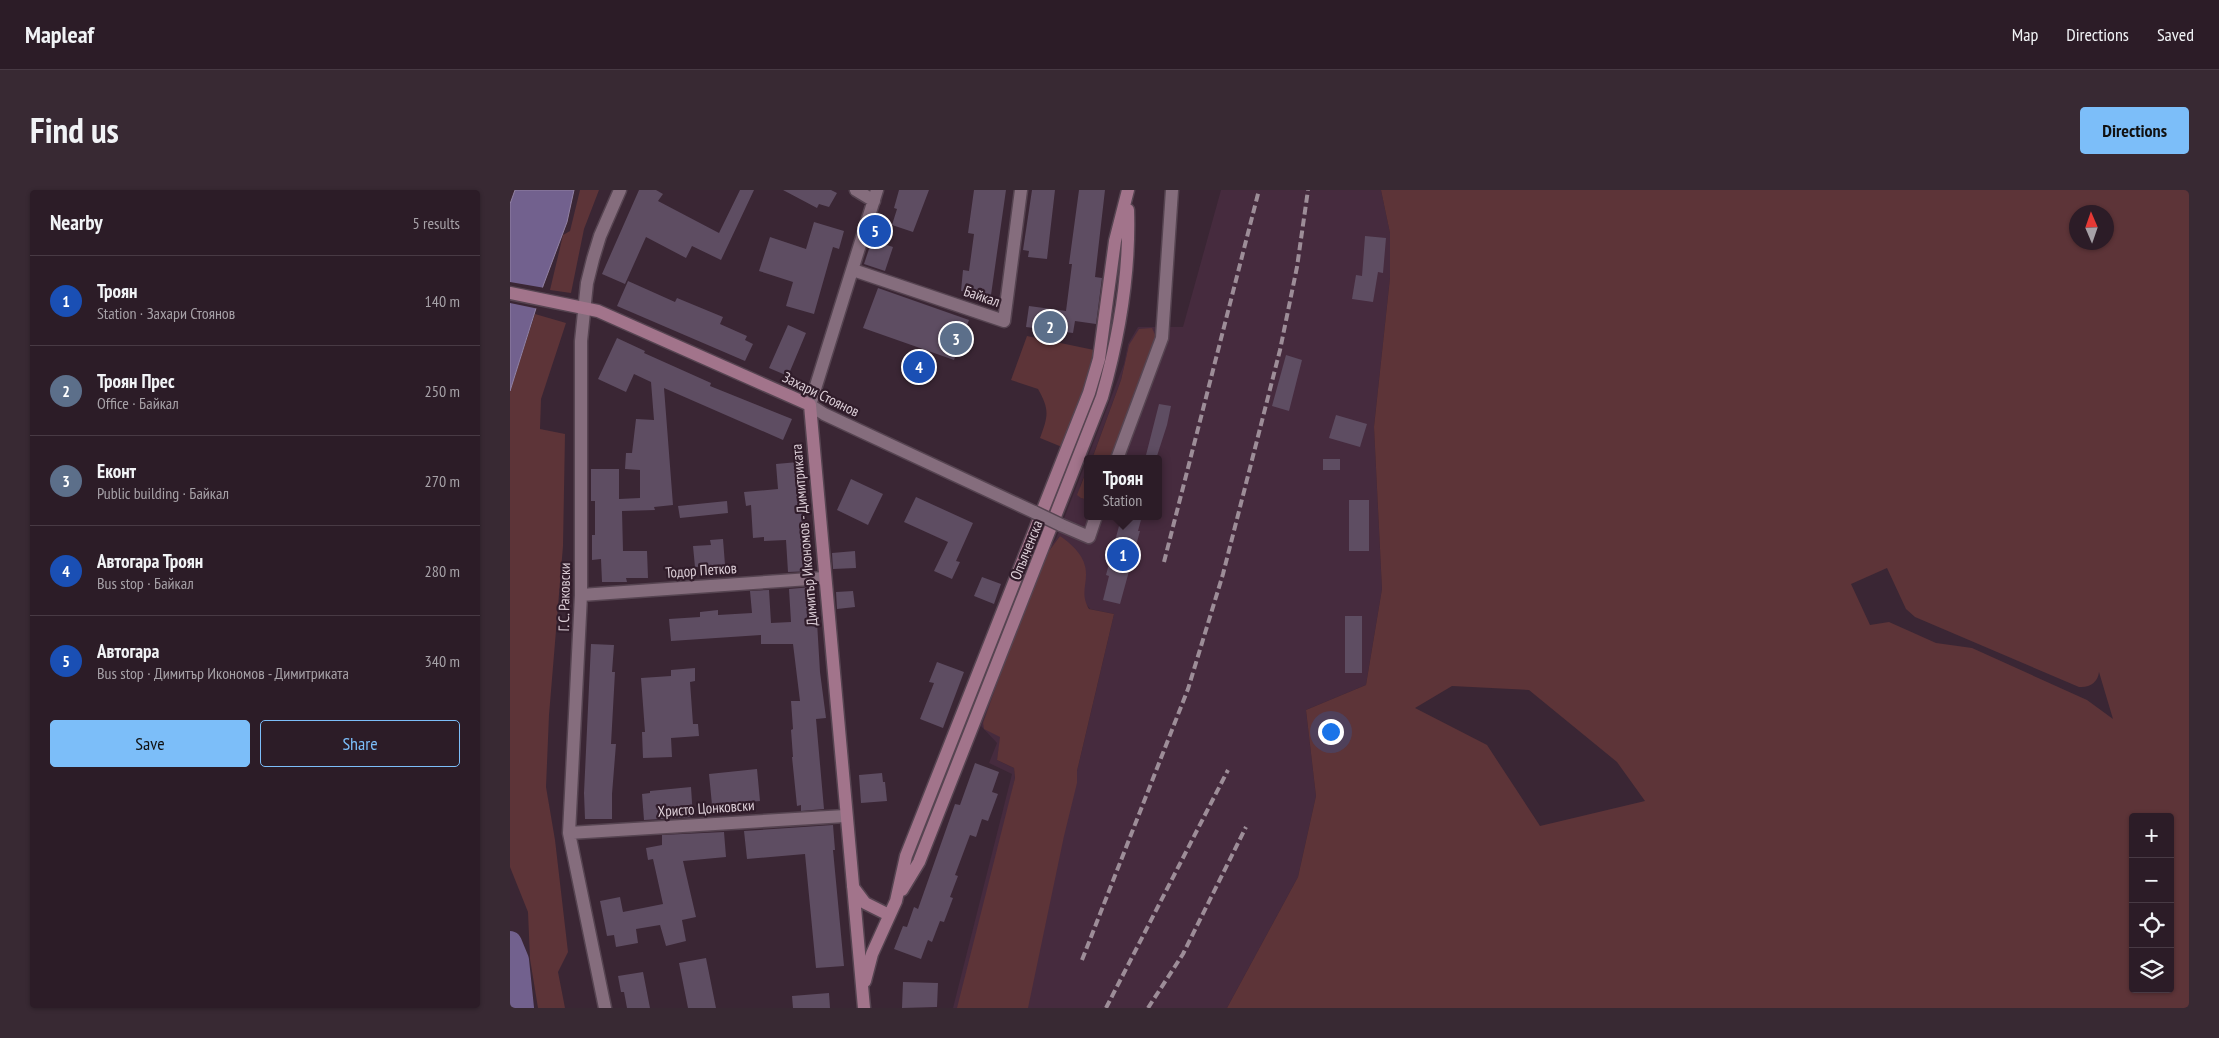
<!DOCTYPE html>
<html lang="en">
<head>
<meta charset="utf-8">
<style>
  :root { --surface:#2c1c27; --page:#382933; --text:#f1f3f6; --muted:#a6a1a7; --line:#483a44; --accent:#7cbef9 }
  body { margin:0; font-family:"PT Sans Narrow",sans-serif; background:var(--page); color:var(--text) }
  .controls { position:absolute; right:15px; bottom:15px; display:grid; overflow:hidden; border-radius:5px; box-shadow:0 1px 4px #0004 }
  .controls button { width:45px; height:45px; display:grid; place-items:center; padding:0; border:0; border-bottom:1px solid var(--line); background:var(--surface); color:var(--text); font:25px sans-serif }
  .compass { position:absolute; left:1559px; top:15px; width:45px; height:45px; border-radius:50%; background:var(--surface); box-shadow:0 1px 4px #0004; rotate:358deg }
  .you { position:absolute; left:820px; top:541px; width:18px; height:18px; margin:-12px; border:4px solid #fff; border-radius:50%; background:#1a73e8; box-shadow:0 0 0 8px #1a73e833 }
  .badge { display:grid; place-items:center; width:32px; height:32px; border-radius:50%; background:var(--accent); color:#fff; font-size:16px; font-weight:700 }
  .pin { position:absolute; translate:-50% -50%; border:2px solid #fff; box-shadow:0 1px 5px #0006 }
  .popup { position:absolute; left:574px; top:265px; width:78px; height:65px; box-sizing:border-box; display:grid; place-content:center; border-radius:5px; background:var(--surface); filter:drop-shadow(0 1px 4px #0005); font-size:16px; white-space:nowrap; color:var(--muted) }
  .popup b { font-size:19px; color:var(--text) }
  .popup::after { content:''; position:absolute; left:50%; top:100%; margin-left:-10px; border:10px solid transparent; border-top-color:var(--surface) }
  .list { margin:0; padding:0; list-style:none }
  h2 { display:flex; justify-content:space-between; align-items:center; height:65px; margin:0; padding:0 20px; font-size:21px }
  h2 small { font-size:16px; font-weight:400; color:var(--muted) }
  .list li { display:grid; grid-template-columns:32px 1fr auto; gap:15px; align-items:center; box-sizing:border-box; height:90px; padding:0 20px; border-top:1px solid var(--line) }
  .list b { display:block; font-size:19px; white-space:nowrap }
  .list p { margin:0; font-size:16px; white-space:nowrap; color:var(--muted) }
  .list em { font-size:16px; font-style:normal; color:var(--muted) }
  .actions { display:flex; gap:10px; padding:15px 20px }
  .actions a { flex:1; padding:11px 0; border:1px solid var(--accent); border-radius:5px; text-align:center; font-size:18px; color:var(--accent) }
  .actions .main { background:var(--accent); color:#111 }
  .icon { flex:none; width:28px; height:28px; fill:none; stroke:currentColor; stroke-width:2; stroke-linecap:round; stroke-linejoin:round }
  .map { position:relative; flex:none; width:1679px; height:818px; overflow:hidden; border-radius:5px }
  header { display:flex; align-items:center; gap:30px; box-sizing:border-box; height:70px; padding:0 25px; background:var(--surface); border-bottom:1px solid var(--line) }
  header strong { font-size:24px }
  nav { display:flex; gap:28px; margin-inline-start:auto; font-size:18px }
  .intro { display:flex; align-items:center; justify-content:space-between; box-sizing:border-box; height:120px; padding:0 30px }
  h1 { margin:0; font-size:35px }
  .button { padding:12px 22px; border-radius:5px; background:var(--accent); color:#111; font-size:18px; font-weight:700 }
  main { display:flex; gap:30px; padding:0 30px }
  aside { flex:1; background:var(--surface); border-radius:5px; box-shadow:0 1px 4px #0004 }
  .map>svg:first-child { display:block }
  .built { fill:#462b3e; fill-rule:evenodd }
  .green { fill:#5d3438; fill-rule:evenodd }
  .water { fill:#72618e; stroke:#9282a4 }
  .pier { fill:#3a2634 }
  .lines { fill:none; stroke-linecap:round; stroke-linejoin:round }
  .river { stroke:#72618e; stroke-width:24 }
  .building { fill:#5e4d62 }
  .street-casing { stroke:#564451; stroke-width:15 }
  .secondary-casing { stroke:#564451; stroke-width:15 }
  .street { stroke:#856d7d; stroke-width:12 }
  .secondary { stroke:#a2748b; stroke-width:12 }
  .rail { stroke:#9d8d98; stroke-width:4; stroke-dasharray:8 4; stroke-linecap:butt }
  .street-bridge-casing { stroke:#564451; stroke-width:15; stroke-linecap:butt }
  .street-bridge { stroke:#856d7d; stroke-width:12 }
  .labels { text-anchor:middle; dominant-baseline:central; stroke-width:4.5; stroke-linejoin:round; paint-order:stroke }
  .street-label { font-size:15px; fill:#ddcfd8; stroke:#301c2a }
</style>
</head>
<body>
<header>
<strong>Mapleaf</strong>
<nav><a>Map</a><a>Directions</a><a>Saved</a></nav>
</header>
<div class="intro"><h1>Find us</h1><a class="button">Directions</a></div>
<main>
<aside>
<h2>Nearby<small>5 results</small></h2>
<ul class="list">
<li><span class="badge" style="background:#1a4fb4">1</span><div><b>Троян</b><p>Station · Захари Стоянов</p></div><em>140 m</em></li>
<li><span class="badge" style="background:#5c6f8a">2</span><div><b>Троян Прес</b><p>Office · Байкал</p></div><em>250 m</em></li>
<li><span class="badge" style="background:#5c6f8a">3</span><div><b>Еконт</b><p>Public building · Байкал</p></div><em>270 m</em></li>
<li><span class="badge" style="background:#1a4fb4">4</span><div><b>Автогара Троян</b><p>Bus stop · Байкал</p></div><em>280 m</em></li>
<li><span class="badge" style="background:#1a4fb4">5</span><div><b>Автогара</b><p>Bus stop · Димитър Икономов - Димитриката</p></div><em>340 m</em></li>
</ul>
<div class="actions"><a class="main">Save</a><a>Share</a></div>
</aside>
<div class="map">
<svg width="1679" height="818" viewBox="0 0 1679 818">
  <rect width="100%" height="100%" fill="#3a2634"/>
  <!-- built -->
  <path class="built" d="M711 0H871L880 43V88L864 237 872 399 856 495 796 520 806 606 788 687 717 818H443L502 584 479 573 487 553 471 536 503 446 538 360 546 349 614 174 618 154 628 137H673ZM619 155 601 269H648V326H578V310L571 308 570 296 578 277V269H582L584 263 611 190ZM550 346 575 376 573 410 580 419 604 424 567 581V593L499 616 505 588 504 578 487 570 511 427 539 361Z"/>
  <!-- green -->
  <path class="green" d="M70 0H89L74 39 61 103 40 100 53 45 60 41Z
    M871 0H1679V818H717L788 687 806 606 796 520 856 495 872 399 864 237 880 88V43ZM1566 22H1596V52H1566ZM1377 378 1396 419 1405 427 1569 497C1580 498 1588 492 1589 482L1603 529 1577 510 1462 458 1426 453 1379 432 1360 435 1341 394ZM942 496 1019 500 1107 572 1135 611 1030 636 977 555 905 518ZM1623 627H1660V799H1623Z
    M25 124 56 133 31 209 30 239 55 244 53 356 39 525 36 597 45 650 58 762 48 782 55 818H28L20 769 18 722 0 677V201Z
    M642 138 647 149 601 269H582L611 190 619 155 629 139Z
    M517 146 584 160 574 198 552 257 530 248C538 226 540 220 528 199L501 190Z
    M578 277V310L571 308 567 305Z
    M550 346C560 353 572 363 575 376 579 393 569 402 579 419L604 424 567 581V593L554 646 518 818H447L505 588 504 578 487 570 490 547 474 539 473 533 511 427 539 361Z"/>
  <!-- water -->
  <path class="water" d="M5 0H64L57 32 33 96 0 201V14Z"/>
  <!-- pier -->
  <path class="pier" d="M0 92 35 98 29 119 0 113Z"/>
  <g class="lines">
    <!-- river -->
    <path class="river" d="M0 753 7 770 12 818"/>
  </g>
  <!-- building -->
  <path class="building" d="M129 0H146L153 4 148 11 209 43 230 0H244L211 70 182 56 176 68 136 47 115 94 92 84Z
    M273 0H321L327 3 319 17 309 14 307 18Z
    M389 0H419L403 42 382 35 387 19 384 18Z
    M464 0H496L481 105 451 101 453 80 459 81 464 44 458 43Z
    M522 0H545L537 69 518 67 519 61 513 60Z
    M569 0H595L585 87 592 88 586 134 565 131 563 143 516 137 519 116 556 121 562 74H559Z
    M304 32 334 41 329 59 323 57 304 124 276 116 283 92 249 81 260 47 296 59Z
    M855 46 876 48 873 83 868 82 863 112 842 109 846 85 852 86Z
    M362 50 383 57 375 81 354 74Z
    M118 91 165 112 167 108 213 127 210 134 237 146 235 150 243 154 235 171 107 116Z
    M368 98 459 130 444 170 353 138Z
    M278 135 296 143 278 186 259 178Z
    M107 148 135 161 134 163 201 193 200 196 282 229 273 250 154 198 163 315 144 317 145 320 112 321 113 361H137L138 388H116L117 392H92L91 369 82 370V345H85V311H81V279H109V309L130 308V280L115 279 116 263H122L126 229 144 230 141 192 124 184 116 202 88 189Z
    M776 165 792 170 779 221 762 216Z
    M649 214 661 216 657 235 646 269H635Z
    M826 225 857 234 850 257 819 248Z
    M813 269H830V280H813Z
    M288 272 291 312H295L297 345H299L302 381 278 382 276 350 254 351V347L243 348 241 315 236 316 234 302 268 299 266 274Z
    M341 289 373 304 358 335 327 320Z
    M406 307 463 333 446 371 450 372 442 389 424 381 438 352 394 332Z
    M839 310H859V361H839Z
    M217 311 218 323 170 328 168 316Z
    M614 326H632L628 341H630L610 414 593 410 599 386 596 385 609 336H611Z
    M213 349 215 375 185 377 183 356 201 355 200 350Z
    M345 361 346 378 323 379 322 363Z
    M472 387 491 394 484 414 464 406Z
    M302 397 304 432H307L310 482 316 528 306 529 314 619 291 621V615L287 616 282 567H283L281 540 283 539 281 511H290L283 454H251V445L161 451 159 429 190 427V422L208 420V425L242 423 240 401 259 400 261 433 281 432 279 399Z
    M343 401 345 417 327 419 326 402Z
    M835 426H852V483H835Z
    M81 454 104 455 102 482H105L101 554H106L102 604V629H75L74 603Z
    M427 472 454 482 433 538 410 529 424 493 419 492Z
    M185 478V491L180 492 183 534H188L189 546 161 548 162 567 133 568 132 542H135L131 488 161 486V480Z
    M465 573 489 582 482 602 488 604 478 631 472 629 466 647 460 645 445 685 448 686 440 707 443 708 434 732 430 731 422 752 418 750 411 769 384 759 393 736 397 737 404 717 408 719 445 614 450 615Z
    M247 579 250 611 202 615 199 584Z
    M372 583 373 592H375L377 611 351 613 349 585Z
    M181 597 183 627 134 630 132 604 140 603V601Z
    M323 635 325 660H323L334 776 306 778 295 664 237 669 234 641Z
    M214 642 216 667 173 671 186 727 172 730 176 751 156 756 150 735 126 739 128 753 106 757 104 745 97 746 90 711 110 707 113 722 153 714 143 669 138 670 136 658 152 655V645Z
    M196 768 206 818H178L169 773Z
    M133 782 140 818H117L114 802H111L108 786Z
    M393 792 428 793 427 817 392 818Z
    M319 803 320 818H283L282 806Z"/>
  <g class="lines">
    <defs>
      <path id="street" d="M346 0 364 11
        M367 0 300 215 314 224 524 322
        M343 80 494 131 511 0
        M607 269 652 148 662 0
        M551 335 579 347 586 326
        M71 405 314 388
        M59 643 335 626
        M95 818 59 643 71 405V151L77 93 83 69 90 46 110 0"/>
      <path id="secondary" d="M0 103 88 121 300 215 354 818
        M343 697 355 713 379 725
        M392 700 409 672 592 207C609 147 620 82 618 20
        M355 791 362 764 386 711 396 666 579 203 589 169 605 51 618 0"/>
    </defs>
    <!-- street casing -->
    <use href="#street" class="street-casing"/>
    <!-- secondary casing -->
    <use href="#secondary" class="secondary-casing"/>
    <!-- street -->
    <use href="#street" class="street"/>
    <!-- secondary -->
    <use href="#secondary" class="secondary"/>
    <!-- rail -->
    <path class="rail" d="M654 372 749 0
      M572 770 678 499 713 384 770 160 787 77 798 0
      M596 818 718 580
      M638 818 673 764 736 637"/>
    <defs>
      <path id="street-bridge" d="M524 322 551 335"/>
    </defs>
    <!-- street-bridge casing -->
    <use href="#street-bridge" class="street-bridge-casing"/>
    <!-- street-bridge -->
    <use href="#street-bridge" class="street-bridge"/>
  </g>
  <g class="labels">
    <!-- street labels -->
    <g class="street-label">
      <text transform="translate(472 106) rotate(19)">Байкал</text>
      <text transform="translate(311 204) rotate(26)">Захари Стоянов</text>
      <text transform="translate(294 345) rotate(-95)">Димитър Икономов - Димитриката</text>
      <text transform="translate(516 360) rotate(-68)">Опълченска</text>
      <text transform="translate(191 380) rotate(-4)">Тодор Петков</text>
      <text transform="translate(54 407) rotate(-89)">Г. С. Раковски</text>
      <text transform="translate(196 618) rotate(-4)">Христо Цонковски</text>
    </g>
  </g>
</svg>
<div class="controls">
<button>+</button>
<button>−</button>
<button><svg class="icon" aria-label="locate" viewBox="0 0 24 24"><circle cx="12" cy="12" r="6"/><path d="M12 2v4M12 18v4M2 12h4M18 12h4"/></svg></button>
<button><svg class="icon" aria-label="layers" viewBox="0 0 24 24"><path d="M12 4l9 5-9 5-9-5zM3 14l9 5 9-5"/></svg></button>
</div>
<svg class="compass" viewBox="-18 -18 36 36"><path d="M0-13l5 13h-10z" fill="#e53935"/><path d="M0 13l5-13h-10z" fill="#a6a1a7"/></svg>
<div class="you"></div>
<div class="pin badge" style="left:613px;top:365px;background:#1a4fb4">1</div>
<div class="popup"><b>Троян</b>Station</div>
<div class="pin badge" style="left:540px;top:137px;background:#5c6f8a">2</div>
<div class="pin badge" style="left:446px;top:149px;background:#5c6f8a">3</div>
<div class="pin badge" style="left:409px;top:177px;background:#1a4fb4">4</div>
<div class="pin badge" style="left:365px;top:41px;background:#1a4fb4">5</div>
</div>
</main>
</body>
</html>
